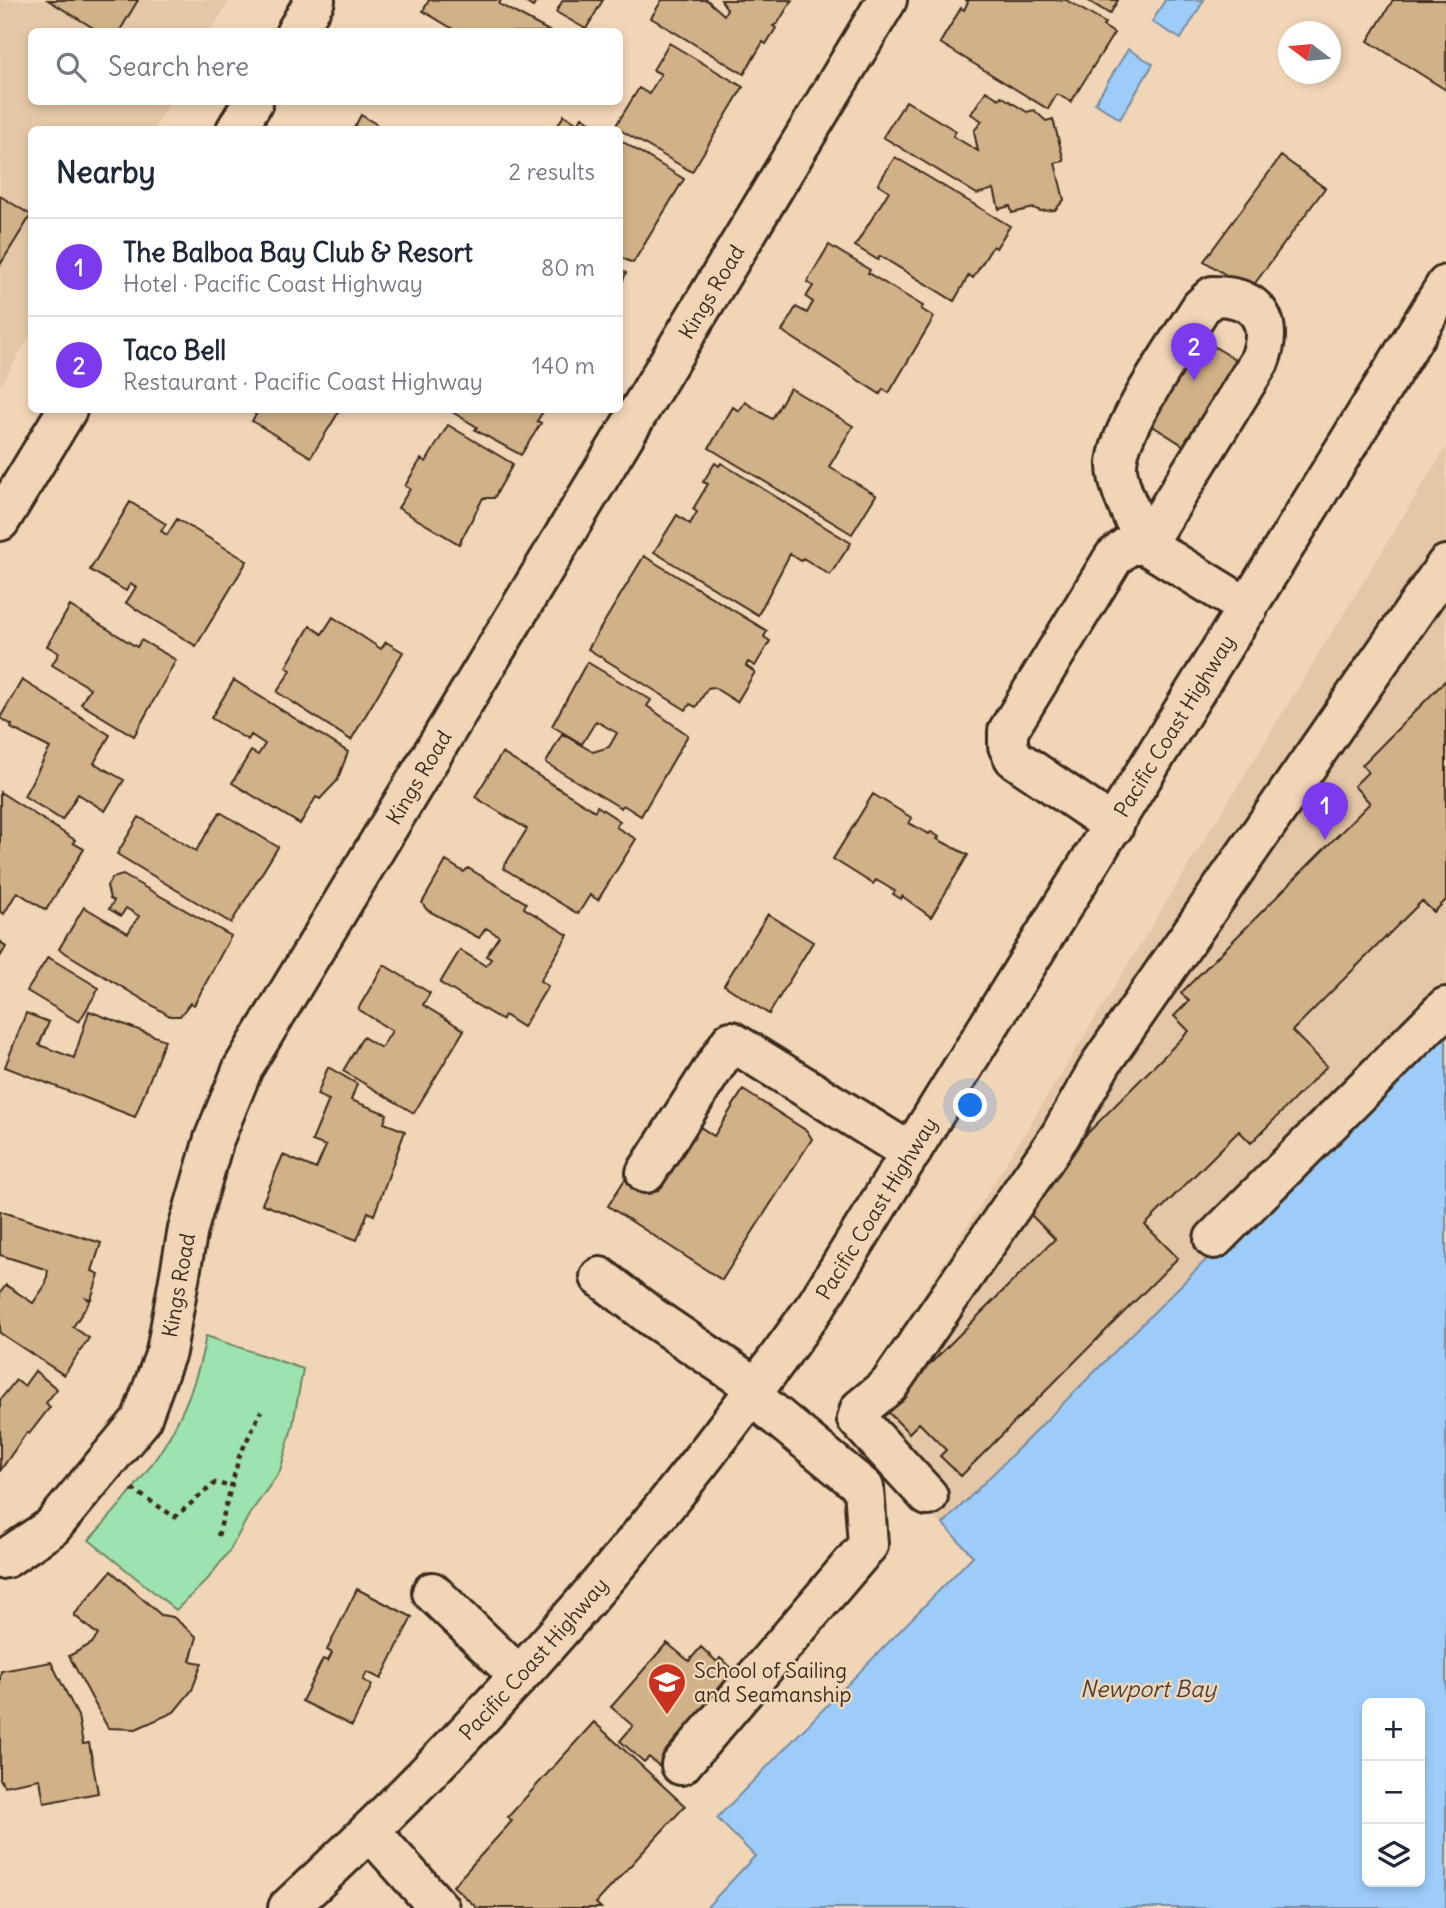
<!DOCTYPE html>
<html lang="en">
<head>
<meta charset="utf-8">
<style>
  :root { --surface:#fff; --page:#f6f6f7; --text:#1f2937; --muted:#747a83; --line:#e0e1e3; --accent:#7c3aed }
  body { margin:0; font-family:Delius,sans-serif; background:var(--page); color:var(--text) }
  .controls { position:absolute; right:21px; bottom:21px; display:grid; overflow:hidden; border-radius:10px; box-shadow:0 4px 10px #0003 }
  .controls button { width:63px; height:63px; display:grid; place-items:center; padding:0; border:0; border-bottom:2px solid var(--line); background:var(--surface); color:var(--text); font:35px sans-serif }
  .compass { position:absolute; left:1278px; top:21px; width:63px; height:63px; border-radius:50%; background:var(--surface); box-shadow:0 4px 10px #0003; rotate:286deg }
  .you { position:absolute; left:971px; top:1106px; width:24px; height:24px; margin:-18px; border:5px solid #fff; border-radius:50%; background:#1a73e8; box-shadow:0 0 0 10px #1a73e833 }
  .badge { display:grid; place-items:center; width:46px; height:46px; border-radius:50%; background:var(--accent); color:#fff; font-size:23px; font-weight:700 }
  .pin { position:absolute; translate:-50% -58px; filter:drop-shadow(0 2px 4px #0008) }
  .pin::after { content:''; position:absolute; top:37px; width:24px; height:21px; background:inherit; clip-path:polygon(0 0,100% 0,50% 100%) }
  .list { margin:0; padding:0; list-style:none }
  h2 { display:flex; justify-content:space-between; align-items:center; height:91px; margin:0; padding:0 28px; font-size:30px }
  h2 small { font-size:23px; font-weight:400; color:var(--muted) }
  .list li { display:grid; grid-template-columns:46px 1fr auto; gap:21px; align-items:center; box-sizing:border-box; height:98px; padding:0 28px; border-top:2px solid var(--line) }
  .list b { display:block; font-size:26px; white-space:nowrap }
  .list p { margin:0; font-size:23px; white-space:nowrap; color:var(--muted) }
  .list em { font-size:23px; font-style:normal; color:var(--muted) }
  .icon { flex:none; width:38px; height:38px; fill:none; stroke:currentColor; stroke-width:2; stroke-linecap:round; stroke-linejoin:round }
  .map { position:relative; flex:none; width:1446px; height:1908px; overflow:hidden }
  .search { position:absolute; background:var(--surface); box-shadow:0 4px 10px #0003; left:28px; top:28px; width:595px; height:77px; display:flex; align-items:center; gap:18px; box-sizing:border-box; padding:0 24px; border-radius:10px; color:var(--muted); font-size:26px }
  .panel { position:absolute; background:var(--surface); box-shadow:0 4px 10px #0003; left:28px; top:126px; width:595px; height:287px; border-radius:10px }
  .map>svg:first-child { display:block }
  .built { fill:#e4c7a6 }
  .green { fill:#9de3af; stroke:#6c8666; stroke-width:2 }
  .water { fill:#9dccf9; stroke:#768ba1; stroke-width:2; fill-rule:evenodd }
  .building { fill:#d1b288; stroke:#3b2a1e; stroke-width:2 }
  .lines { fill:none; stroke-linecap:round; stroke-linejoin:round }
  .minor-casing { stroke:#3b2a1e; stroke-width:44 }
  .highway-casing { stroke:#3b2a1e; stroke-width:44 }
  .path { stroke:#3b2a1e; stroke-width:4.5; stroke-dasharray:5 5; stroke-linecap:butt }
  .minor { stroke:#f1d5b7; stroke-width:38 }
  .highway { stroke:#f1d5b7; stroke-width:38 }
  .labels { text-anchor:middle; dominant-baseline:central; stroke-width:5; stroke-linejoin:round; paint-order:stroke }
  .street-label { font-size:21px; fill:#3b2a1e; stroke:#f1d5b7 }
  .poi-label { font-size:21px; fill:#3b2a1e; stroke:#f1d5b7; text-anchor:start }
  .water-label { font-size:23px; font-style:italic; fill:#4a423f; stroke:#f1d5b7 }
</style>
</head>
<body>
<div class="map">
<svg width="1446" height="1908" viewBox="0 0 1446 1908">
  <rect width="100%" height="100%" fill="#f1d5b7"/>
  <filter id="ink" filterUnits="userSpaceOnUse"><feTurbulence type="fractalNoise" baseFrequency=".0143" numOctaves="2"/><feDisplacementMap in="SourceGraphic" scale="14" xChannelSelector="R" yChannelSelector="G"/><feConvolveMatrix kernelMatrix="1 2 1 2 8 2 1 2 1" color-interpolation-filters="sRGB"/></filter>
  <g filter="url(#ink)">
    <!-- built -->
    <path class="built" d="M0 0H230L211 31 32 32V102H170L153 129 32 130 31 334 0 386Z
      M1446 447V1427L973 1556 836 1421 889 1348 963 1233Z"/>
    <!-- green -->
    <path class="green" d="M206 1336 303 1369 293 1424 280 1471 249 1515 230 1550 207 1580 176 1610 89 1540C147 1477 190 1423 206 1336Z"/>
    <!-- water -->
    <path class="water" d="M1165 0H1204L1181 39 1152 22Z
      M1128 49 1153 64 1120 119 1095 103Z
      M1446 1019V1908H706L755 1856 717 1818 973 1556 943 1524ZM1367 1703H1420V1882H1367Z"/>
    <!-- building -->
    <path class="building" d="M48 0H138L119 32H100Z
      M429 0H501L499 4 551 32H458L423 11Z
      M522 0H537L533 7Z
      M563 0H603L586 29 556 12Z
      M662 0H707L724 15 727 9 721 0H792L778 23 773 26 776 28 766 44 763 42 744 74 651 18Z
      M966 0H1066L1105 23 1103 26 1114 33 1071 102 1057 94 1048 109 940 43 961 8 964 10 968 2Z
      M1087 0H1118L1110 14Z
      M1393 0H1446V90L1368 41Z
      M669 43 743 87 692 172 615 127 639 88 649 94 661 74 653 70Z
      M986 91 999 99 1001 96 1027 112 1034 110 1046 121 1053 119 1064 161 1055 163 1064 200 1055 210 1040 211 1034 208 1012 213 1010 206 999 209 994 189 977 194 883 137 906 101 956 131 953 136 978 151 974 131 982 121 971 114Z
      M361 115 386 130H353Z
      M564 115 578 124 582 117 602 130H555Z
      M620 140 684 179 633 263 620 257Z
      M1281 156 1325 188 1250 290 1204 261Z
      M895 157 1010 226 996 248 993 246 973 278 969 275 954 301 880 256 878 260 855 246 889 191 878 184Z
      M0 196 31 215 0 265Z
      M829 245 870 270 868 273 923 306 921 309 934 317 889 393 883 389 880 394 782 331 796 307 807 313 813 302 806 297 813 286 807 282Z
      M620 269 626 273 620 288Z
      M1195 335 1238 361 1186 447 1143 420Z
      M790 388 853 426 829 467 876 495 852 534 709 448 733 407 739 411 745 402 772 419Z
      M251 410H340L311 457 252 421 256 415Z
      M449 410H544L537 421 541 423 521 455 475 430 477 427Z
      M448 425 513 464 494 498H483L459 544 398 508 410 489 405 486 421 459 426 462Z
      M715 463 719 466 721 463 851 543 830 575 803 558 801 561 790 554 758 615 654 552 677 515 690 524 697 512 693 509 708 484 703 482Z
      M130 502 166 524 161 531 167 535 177 519 247 561 196 646 126 603 136 587 130 584 126 591 90 570Z
      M644 556 767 631 764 637 770 641 755 666 748 662 746 666 755 672 737 702 713 687 708 688 696 707 690 704 686 710 588 649Z
      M70 606 137 647 141 640 176 660 134 736 81 704 90 688 52 665 59 653 47 646Z
      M333 617 381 649 386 642 403 652 351 740 277 692 291 670 286 667 310 626 322 634Z
      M587 662 651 700 647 706 688 735 641 816 623 805 621 808 546 763 562 734 593 752 609 747 617 733 596 721 582 744 552 726Z
      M22 680 110 735 94 763 124 780 105 811 78 794 62 820 24 796 50 748 11 728 12 725 0 718Z
      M234 680 348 752 337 781 320 799 316 797 300 824 232 783 251 751 258 755 265 744 251 735 248 740 211 718Z
      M1446 680V900L1434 912 1422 901 1292 1031 1327 1066 1251 1143 1239 1131 1145 1225 1178 1258 961 1476 940 1456 946 1450 919 1423 909 1433 885 1409 1055 1239 1026 1210 1033 1188 1189 1031 1174 1016 1189 1001 1181 993 1370 803 1354 786 1368 772 1362 765Z
      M502 753 595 811 597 806 620 821 616 827 636 839 598 900 590 895 578 914 503 868 527 829 475 797Z
      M0 792 75 840 73 843 84 849 46 910 17 892 4 914 0 912Z
      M873 794 912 818 909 823 929 834 931 832 939 837 937 839 968 855 931 917 902 896 901 899 893 894 895 891 876 880 873 884 833 859Z
      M220 812 278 847 231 923 117 854 139 817 196 851Z
      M446 861 464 872 468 868 526 903 524 908 568 935 540 981 548 986 523 1027 504 1015 502 1020 440 983 460 950 486 966 491 959 486 956 499 936 486 928 479 938 427 910 422 903Z
      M123 875 231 936 194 1005 190 1003 180 1016H170L59 949 84 907 128 933 139 916 126 908 121 916 109 909 114 901 110 899 107 886 112 878Z
      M768 914 813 942 769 1014 724 985Z
      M0 941 6 947 0 957Z
      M48 957 99 988 79 1022 27 991Z
      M384 965 430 993 423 1005 464 1030 414 1113 343 1071 363 1037 381 1048 392 1031 358 1009Z
      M89 1011 165 1040 135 1117 5 1067 26 1013 49 1022 39 1045 74 1058Z
      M328 1067 357 1084 351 1100 387 1114 384 1123 405 1131 374 1215 368 1212 357 1240 262 1204 283 1155 316 1169 326 1146 312 1141 329 1100 317 1095Z
      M743 1090 807 1131 812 1139 722 1280 608 1206 625 1179 646 1192 691 1121 714 1136Z
      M0 1211 101 1243 92 1271 99 1274 91 1299 87 1298 90 1301 73 1327 89 1338 64 1375 0 1333V1293L6 1285 33 1303 46 1284 48 1270 0 1255Z
      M35 1371 57 1389 46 1403 50 1407 29 1434 27 1432 0 1471V1400L16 1380 24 1386Z
      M111 1571 161 1615 173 1617 197 1637 190 1661 202 1663 192 1690 174 1712 136 1729 108 1728 69 1656 91 1644 98 1635 74 1615Z
      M357 1589 412 1617 381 1679 367 1672 363 1680 372 1685 352 1726 302 1701 323 1659 328 1661 332 1653 327 1650Z
      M667 1643 689 1661 701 1647 717 1662 720 1658 745 1679 665 1771 649 1757 644 1762 620 1741 633 1726 611 1707Z
      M51 1662 78 1716 83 1744 89 1743 98 1793 44 1803 40 1779 4 1786 0 1779V1677L1 1671Z
      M594 1722 685 1806 596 1903 601 1908H477L453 1886 512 1821 508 1817Z"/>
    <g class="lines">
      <defs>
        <g id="minor">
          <path d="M296 32 315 0"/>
          <path d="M236 130 253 102"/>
          <path d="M1213 296C1258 296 1275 321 1259 362L1146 545C1137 524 1116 487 1117 464 1119 426 1179 343 1201 307Z"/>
          <path d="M0 521 67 410"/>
          <path d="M1114 826 1014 758 1008 746V731L1114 557 1129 545H1146L1248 608"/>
          <path d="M646 1173 731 1041 911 1153"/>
          <path d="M1214 1239 1446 1007"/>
          <path d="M600 1277 652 1317 757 1388"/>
          <path d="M928 1496 857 1419 860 1409 889 1385 1060 1136 1102 1062 1446 565"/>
          <path id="s1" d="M0 1559 6 1558 52 1527 141 1420 166 1352 188 1229 214 1139 243 1068 887 0"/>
          <path d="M432 1592 518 1675"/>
          <path d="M681 1765 868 1545 864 1488 752 1396"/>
          <path d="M371 1832 439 1908"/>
        </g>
        <g id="highway">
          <path id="s2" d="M288 1908C485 1727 663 1523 817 1304L1446 285"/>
        </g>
      </defs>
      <!-- minor casing -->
      <use href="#minor" class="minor-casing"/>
      <!-- highway casing -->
      <use href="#highway" class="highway-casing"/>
      <!-- path -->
      <path class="path" d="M132 1489 175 1517 215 1483 229 1486
        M218 1536 239 1457 261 1411"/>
      <!-- minor -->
      <use href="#minor" class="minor"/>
      <!-- highway -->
      <use href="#highway" class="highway"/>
    </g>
  </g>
  <!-- icons -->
  <defs>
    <symbol id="university-pin" viewBox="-11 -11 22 30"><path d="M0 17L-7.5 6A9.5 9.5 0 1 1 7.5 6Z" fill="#c8321e" stroke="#f1d5b7"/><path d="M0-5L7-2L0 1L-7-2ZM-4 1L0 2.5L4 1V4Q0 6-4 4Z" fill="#fff"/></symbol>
  </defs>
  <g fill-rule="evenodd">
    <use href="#university-pin" x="645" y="1660" width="44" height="60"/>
  </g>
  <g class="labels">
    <!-- street labels -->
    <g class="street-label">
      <text stroke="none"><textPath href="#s1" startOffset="1475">Kings Road</textPath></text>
      <text stroke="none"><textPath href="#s2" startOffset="1484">Pacific Coast Highway</textPath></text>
      <text stroke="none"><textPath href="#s1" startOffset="908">Kings Road</textPath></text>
      <text stroke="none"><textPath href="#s2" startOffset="917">Pacific Coast Highway</textPath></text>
      <text stroke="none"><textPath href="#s1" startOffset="341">Kings Road</textPath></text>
      <text stroke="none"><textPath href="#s2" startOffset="350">Pacific Coast Highway</textPath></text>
    </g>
    <!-- poi labels -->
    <g class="poi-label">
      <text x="694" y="1670">School of Sailing<tspan x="694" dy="24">and Seamanship</tspan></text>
    </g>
    <!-- water labels -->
    <g class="water-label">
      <text x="1148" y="1688">Newport Bay</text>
    </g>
  </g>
</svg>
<div class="controls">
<button>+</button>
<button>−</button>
<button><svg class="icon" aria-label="layers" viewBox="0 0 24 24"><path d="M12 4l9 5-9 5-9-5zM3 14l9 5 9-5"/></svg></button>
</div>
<svg class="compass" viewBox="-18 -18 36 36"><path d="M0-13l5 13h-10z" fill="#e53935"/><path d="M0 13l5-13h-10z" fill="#747a83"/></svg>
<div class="you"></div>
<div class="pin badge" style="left:1325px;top:840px">1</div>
<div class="pin badge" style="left:1194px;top:381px">2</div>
<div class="search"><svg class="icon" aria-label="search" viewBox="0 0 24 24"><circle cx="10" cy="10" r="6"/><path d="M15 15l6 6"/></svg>Search here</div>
<section class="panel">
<h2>Nearby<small>2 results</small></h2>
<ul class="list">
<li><span class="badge">1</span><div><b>The Balboa Bay Club &amp; Resort</b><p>Hotel · Pacific Coast Highway</p></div><em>80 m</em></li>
<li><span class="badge">2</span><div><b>Taco Bell</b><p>Restaurant · Pacific Coast Highway</p></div><em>140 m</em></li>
</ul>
</section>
</div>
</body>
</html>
